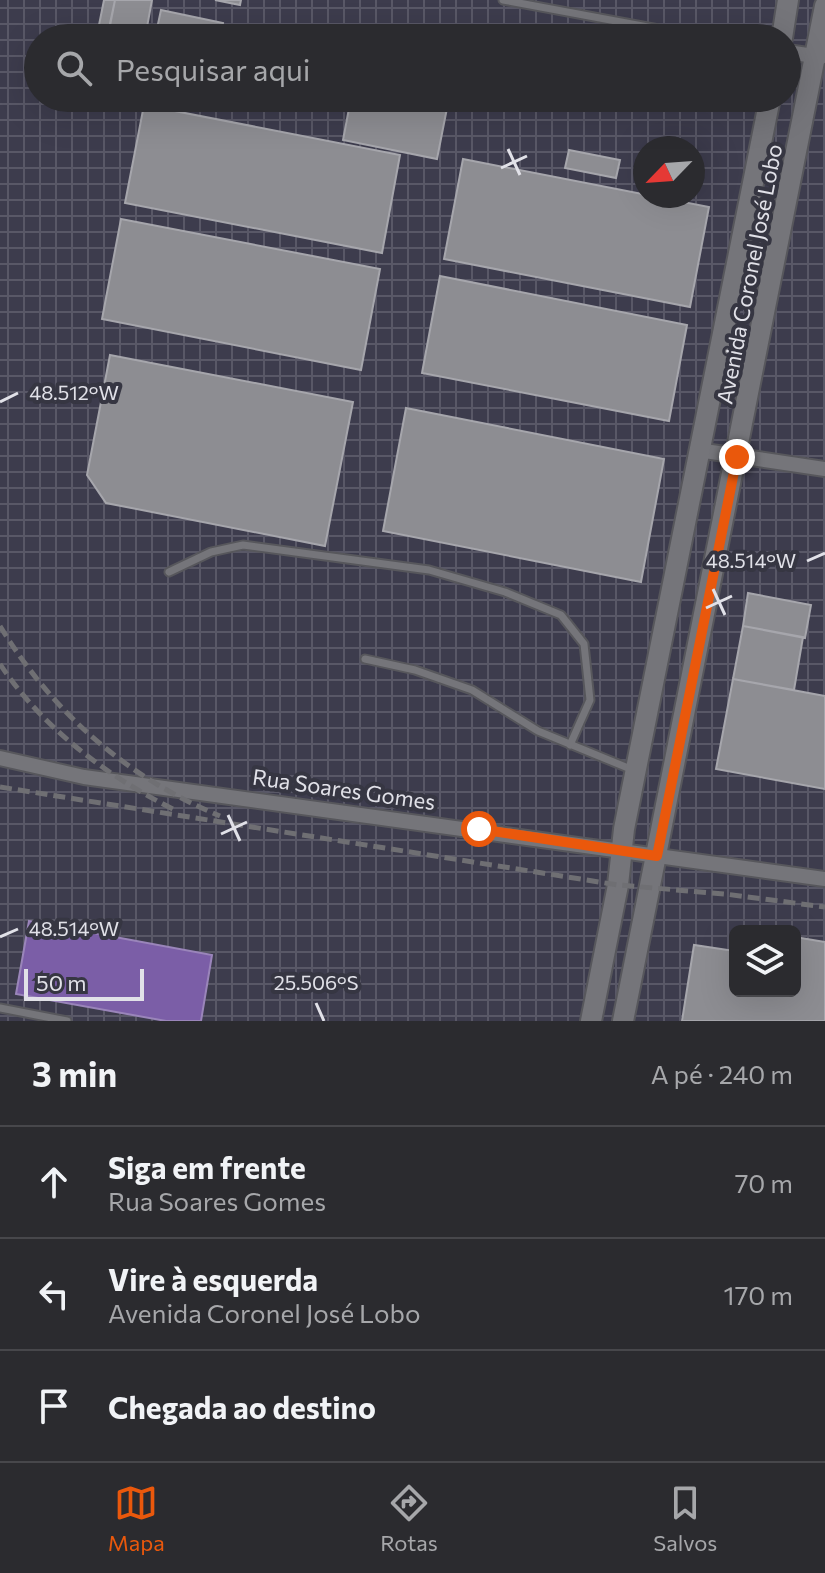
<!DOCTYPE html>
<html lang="pt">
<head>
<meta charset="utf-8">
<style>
  :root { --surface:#2b2b2f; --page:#333337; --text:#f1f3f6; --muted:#a6a7aa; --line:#47474b; --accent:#ea580c }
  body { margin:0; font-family:Commissioner,sans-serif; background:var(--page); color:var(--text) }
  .controls { position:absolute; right:24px; bottom:24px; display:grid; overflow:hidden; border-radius:12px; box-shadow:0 8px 32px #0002 }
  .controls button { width:72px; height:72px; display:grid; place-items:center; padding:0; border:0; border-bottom:2px solid var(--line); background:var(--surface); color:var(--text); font:40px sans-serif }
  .compass { position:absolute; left:633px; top:136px; width:72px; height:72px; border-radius:50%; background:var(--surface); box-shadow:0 8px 32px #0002; rotate:245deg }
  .scale { position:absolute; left:24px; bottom:20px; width:120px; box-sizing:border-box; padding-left:8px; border:4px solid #e1e1e8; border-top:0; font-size:22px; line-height:28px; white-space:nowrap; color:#e1e1e8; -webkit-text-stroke:6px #363642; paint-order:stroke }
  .stop { position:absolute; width:24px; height:24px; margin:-18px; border:6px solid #ea580c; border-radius:50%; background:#fff }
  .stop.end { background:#ea580c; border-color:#fff; box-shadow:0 2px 8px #0008 }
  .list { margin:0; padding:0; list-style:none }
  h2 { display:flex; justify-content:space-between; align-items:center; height:104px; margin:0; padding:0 32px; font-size:34px }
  h2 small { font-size:26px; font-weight:400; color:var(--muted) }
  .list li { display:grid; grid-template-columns:52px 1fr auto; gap:24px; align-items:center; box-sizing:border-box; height:112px; padding:0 32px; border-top:2px solid var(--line) }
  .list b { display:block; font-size:30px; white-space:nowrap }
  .list p { margin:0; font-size:26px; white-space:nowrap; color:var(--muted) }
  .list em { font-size:26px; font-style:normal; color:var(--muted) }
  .icon { flex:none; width:44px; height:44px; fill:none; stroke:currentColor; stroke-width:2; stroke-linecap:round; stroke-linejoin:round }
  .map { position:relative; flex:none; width:825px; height:1021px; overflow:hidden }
  .search { position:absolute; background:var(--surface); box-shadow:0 8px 32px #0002; left:24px; right:24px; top:24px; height:88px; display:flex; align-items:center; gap:20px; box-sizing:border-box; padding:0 28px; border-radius:44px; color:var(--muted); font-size:30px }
  .sheet { height:440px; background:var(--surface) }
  nav { display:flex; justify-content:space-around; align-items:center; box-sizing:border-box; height:112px; border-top:2px solid var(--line); background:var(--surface); font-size:22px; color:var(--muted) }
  nav a { display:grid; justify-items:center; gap:4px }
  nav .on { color:var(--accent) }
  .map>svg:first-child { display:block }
  .industrial { fill:url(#industrial-grid); fill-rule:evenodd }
  .offices { fill:#7b5ea7; stroke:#9a85ba; stroke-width:2 }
  .industry { fill:#8d8d92; stroke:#a6a6ac; stroke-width:2 }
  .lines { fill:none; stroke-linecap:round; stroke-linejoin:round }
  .lane-casing { stroke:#57575c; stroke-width:11 }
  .street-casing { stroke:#57575c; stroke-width:18 }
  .secondary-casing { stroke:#57575c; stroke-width:24 }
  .lane { stroke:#75757a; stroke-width:7 }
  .street { stroke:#75757a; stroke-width:14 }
  .secondary { stroke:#75757a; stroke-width:20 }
  .rail { stroke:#6f6f73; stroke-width:5; stroke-dasharray:12 6; stroke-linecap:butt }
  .route { stroke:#ea580c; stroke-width:10 }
  .ticks { fill:none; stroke:#e1e1e8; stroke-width:3 }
  .labels { text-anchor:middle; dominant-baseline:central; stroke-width:8; stroke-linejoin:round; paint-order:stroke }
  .street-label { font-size:22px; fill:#e1e1e8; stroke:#363642 }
  .ticks-label { font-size:20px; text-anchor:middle; fill:#e1e1e8; stroke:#363642; stroke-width:8; stroke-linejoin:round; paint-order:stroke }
</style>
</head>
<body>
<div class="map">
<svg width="825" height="1021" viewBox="0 0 825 1021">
  <defs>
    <pattern id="industrial-grid" width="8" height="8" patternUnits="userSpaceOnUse" patternTransform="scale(2)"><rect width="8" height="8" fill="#3d3c4d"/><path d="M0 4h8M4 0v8" fill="none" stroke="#595867"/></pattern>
  </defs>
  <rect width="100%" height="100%" fill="#39393f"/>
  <!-- industrial -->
  <path class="industrial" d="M0 0H825V1021H0ZM38 38H787V98H38ZM645 148H693V196H645ZM735 931H795V991H735Z"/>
  <!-- offices -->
  <path class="offices" d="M29 921 212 955 201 1021H166L16 994Z"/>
  <!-- industry -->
  <path class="industry" d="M104 0H115L108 33 98 30Z
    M115 0H152L145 38 108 36Z
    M215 0H241L240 5Z
    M161 10 223 23 220 38H155Z
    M365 27 422 38H362Z
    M351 98H449L437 159 343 140Z
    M450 98H493L492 106Z
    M144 105 400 155 382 253 125 203Z
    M569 150 620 160 616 178 565 168Z
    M463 159 709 207 690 307 444 259Z
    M121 219 380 269 361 370 102 319Z
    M440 276 687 325 669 421 422 373Z
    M110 355 353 402 325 546 106 503 87 475Z
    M406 408 664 459 641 582 383 531Z
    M748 593 811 605 805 638 743 626Z
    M743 626 803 637 794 690 733 679Z
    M733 679 825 696V789L716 769Z
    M795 937 825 942V1021H682L694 945 735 951V991H795Z"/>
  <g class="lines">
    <defs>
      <path id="lane" d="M503 0 707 38
        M169 572 211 552 243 545 429 570 505 592 561 615 584 644 590 700 570 745
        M365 659 415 670 472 690 538 731 633 770
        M0 1008 67 1021"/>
      <path id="street" d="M787 52 821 57
        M698 450 825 469
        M0 758 84 777 825 879"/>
      <path id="secondary" d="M782 38 788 0
        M591 1021 618 885 624 829 770 98
        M623 1021 825 6"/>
    </defs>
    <!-- lane casing -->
    <use href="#lane" class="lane-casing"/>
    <!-- street casing -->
    <use href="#street" class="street-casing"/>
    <!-- secondary casing -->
    <use href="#secondary" class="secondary-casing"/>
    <!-- lane -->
    <use href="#lane" class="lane"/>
    <!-- street -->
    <use href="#street" class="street"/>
    <!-- secondary -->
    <use href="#secondary" class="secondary"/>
    <!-- rail -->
    <path class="rail" d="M0 626C53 713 126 777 220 816
      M0 664C42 728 109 778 177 811
      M0 787 618 885 725 894 825 907"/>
  </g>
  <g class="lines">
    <!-- route -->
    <path class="route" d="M479 829 657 856 737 457"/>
  </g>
  <!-- ticks -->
  <path class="ticks" d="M508 149 520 175M501 168 527 156M0 402 18 393M807 561 825 553M713 589 725 615M706 608 732 596M228 815 240 841M221 834 247 822M0 937 18 929M316 1003 324 1021"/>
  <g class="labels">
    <!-- street labels -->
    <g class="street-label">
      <text transform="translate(749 274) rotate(-79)">Avenida Coronel José Lobo</text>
      <text transform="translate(344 789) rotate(8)">Rua Soares Gomes</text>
    </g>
  </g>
  <g class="ticks-label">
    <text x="74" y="400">48.512°W</text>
    <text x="751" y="568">48.514°W</text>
    <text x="74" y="936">48.514°W</text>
    <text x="316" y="990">25.506°S</text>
  </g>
</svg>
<div class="controls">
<button><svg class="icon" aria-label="layers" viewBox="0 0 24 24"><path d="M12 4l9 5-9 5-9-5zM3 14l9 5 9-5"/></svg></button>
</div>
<svg class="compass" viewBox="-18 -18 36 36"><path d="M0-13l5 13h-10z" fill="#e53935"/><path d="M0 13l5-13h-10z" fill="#a6a7aa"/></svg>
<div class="scale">50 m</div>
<div class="stop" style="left:479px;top:829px"></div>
<div class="stop end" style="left:737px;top:457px"></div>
<div class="search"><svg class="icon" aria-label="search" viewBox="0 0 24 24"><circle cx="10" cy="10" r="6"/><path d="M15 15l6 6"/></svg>Pesquisar aqui</div>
</div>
<section class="sheet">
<h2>3 min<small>A pé · 240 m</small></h2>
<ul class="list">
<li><svg class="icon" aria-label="ahead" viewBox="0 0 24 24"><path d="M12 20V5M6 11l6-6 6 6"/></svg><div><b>Siga em frente</b><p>Rua Soares Gomes</p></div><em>70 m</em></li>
<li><svg class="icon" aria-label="left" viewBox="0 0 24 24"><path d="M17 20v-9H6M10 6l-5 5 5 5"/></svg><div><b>Vire à esquerda</b><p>Avenida Coronel José Lobo</p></div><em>170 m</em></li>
<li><svg class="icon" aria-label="arrive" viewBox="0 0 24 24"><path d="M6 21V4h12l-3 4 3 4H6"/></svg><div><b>Chegada ao destino</b></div></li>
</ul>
</section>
<nav>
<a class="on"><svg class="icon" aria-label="map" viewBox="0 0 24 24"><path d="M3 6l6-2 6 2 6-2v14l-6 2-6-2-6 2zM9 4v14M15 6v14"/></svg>Mapa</a>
<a><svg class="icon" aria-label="directions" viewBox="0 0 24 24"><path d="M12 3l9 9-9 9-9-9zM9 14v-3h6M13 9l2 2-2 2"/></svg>Rotas</a>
<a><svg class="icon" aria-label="saved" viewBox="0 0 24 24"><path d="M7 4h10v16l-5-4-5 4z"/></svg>Salvos</a>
</nav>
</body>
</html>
